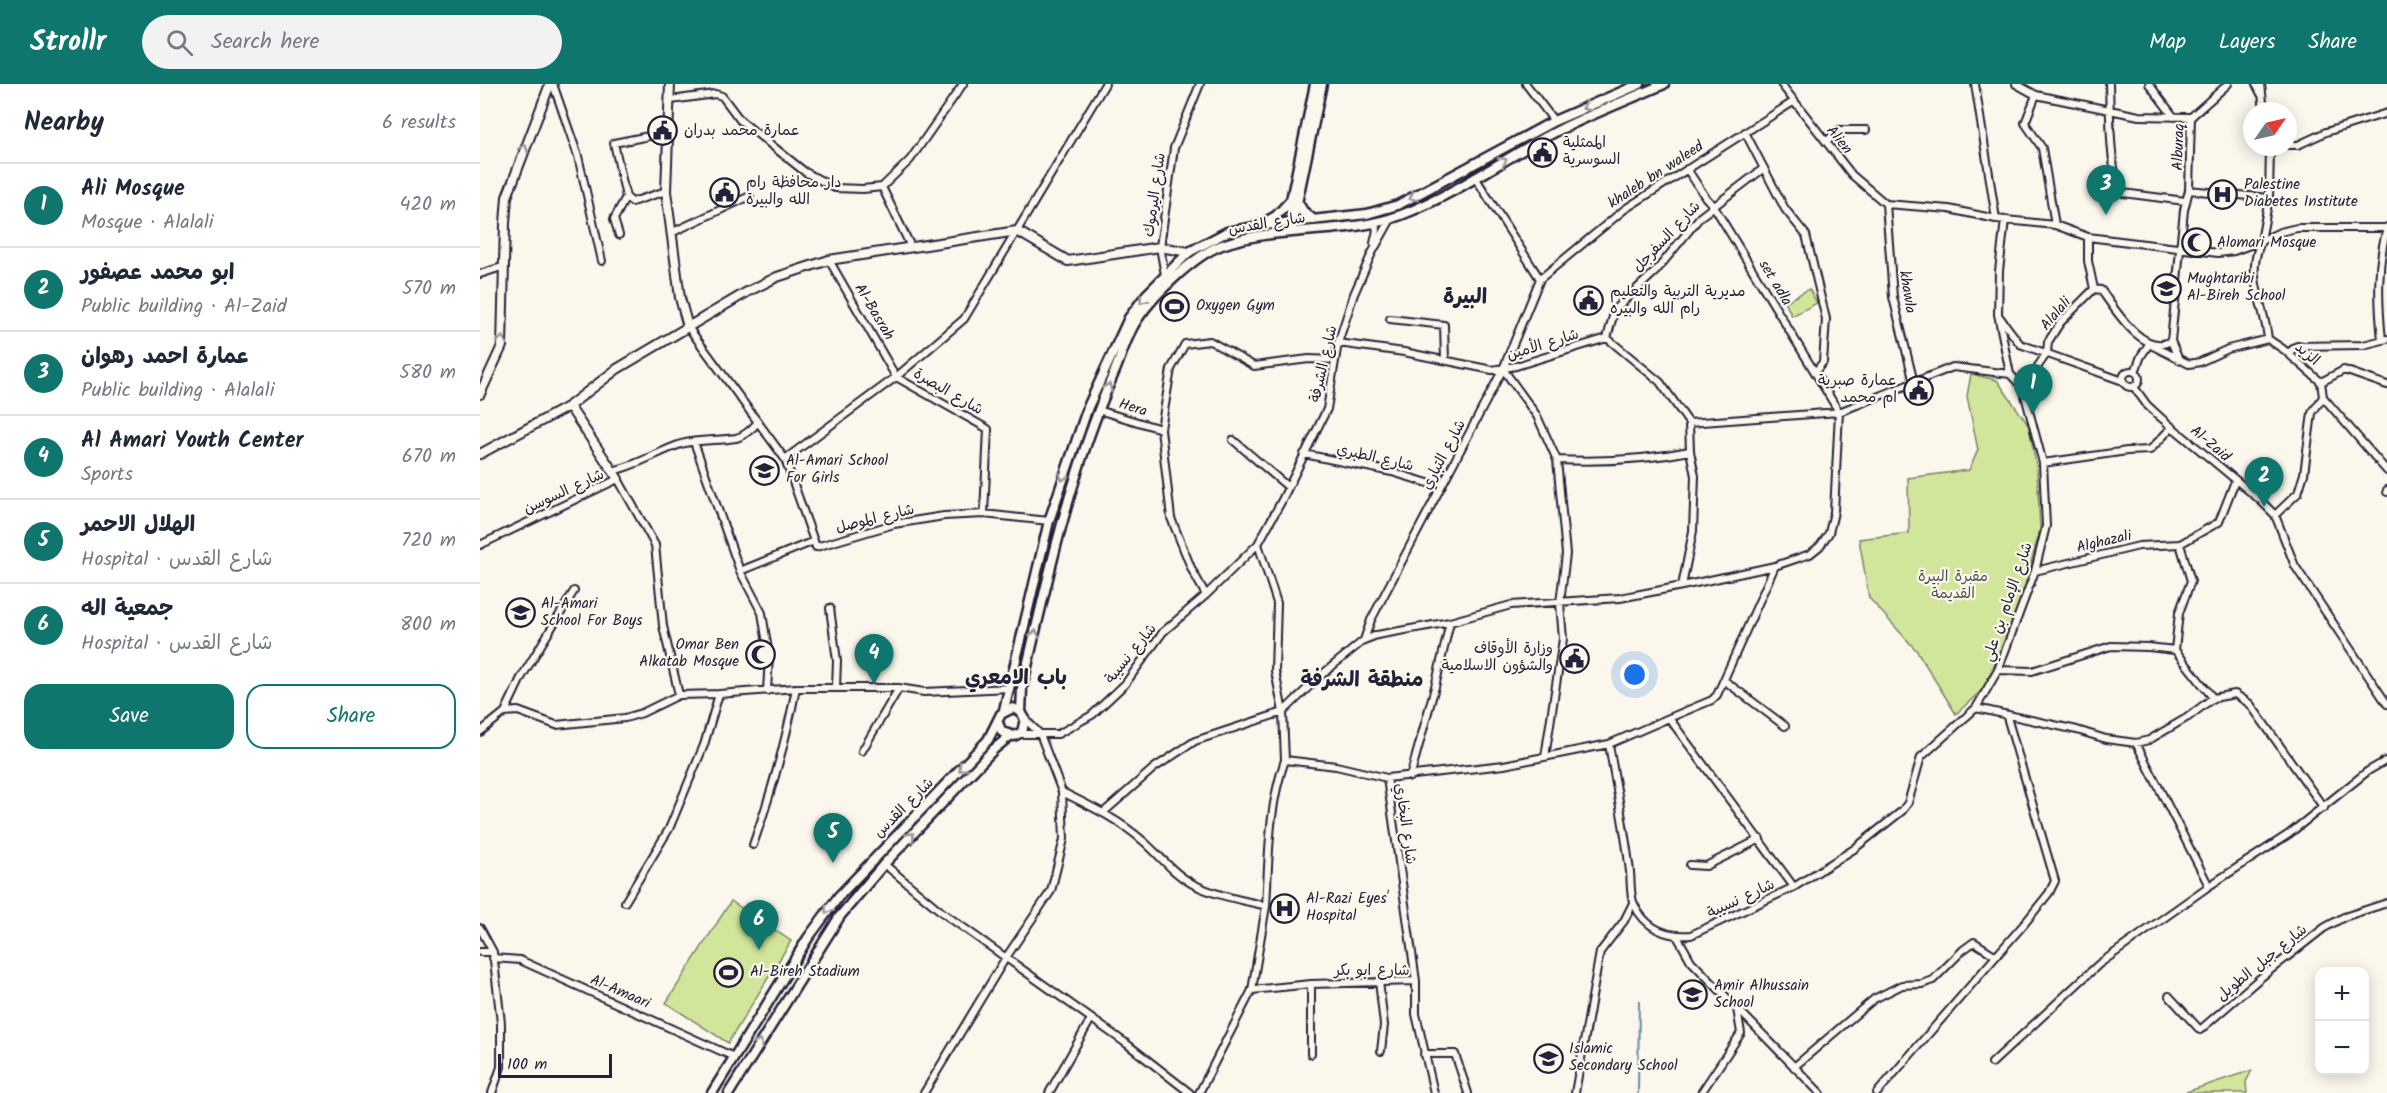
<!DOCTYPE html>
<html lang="en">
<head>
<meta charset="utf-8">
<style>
  :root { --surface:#fff; --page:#f2f2f3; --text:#1f2937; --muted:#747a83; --line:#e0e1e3; --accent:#0f766e }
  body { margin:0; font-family:Kalam,"Playpen Sans Arabic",sans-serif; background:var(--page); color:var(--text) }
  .controls { position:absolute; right:18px; bottom:18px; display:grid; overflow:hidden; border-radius:12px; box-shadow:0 3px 15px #0003 }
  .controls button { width:54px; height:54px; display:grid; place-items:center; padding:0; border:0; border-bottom:2px solid var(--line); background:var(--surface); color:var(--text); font:30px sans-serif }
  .compass { position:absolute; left:1763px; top:18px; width:54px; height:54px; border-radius:50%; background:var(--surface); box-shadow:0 3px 15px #0003; rotate:56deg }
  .scale { position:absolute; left:18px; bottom:15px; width:114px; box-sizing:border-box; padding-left:6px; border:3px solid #22223b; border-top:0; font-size:16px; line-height:21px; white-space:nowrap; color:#22223b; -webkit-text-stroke:4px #fbf7ec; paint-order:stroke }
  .you { position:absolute; left:1155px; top:591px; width:21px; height:21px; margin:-15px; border:4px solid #fff; border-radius:50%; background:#1a73e8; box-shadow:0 0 0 9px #1a73e833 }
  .badge { display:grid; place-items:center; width:39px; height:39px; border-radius:50%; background:var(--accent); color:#fff; font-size:20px; font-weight:700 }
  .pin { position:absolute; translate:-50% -50px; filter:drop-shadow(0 2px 3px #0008) }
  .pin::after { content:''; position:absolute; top:32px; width:21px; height:18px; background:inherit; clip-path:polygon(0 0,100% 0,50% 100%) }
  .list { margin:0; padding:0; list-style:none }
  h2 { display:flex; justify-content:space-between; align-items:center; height:78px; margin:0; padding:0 24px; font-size:26px }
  h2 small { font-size:20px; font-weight:400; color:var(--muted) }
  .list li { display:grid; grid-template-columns:39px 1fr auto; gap:18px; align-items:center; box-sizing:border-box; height:84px; padding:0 24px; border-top:2px solid var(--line) }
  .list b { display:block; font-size:22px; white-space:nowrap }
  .list p { margin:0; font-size:20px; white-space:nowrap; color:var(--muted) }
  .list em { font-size:20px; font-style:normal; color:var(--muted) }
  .actions { display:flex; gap:12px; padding:18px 24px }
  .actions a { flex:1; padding:14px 0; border:2px solid var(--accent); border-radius:18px; text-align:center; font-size:21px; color:var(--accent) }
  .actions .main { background:var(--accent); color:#fff }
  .icon { flex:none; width:33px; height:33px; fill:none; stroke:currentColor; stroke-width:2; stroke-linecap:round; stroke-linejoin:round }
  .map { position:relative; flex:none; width:1907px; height:1009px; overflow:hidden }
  header { display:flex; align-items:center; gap:36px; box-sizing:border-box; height:84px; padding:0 30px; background:var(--accent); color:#fff }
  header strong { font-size:28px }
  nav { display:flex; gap:33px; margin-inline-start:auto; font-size:21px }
  .search { width:420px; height:54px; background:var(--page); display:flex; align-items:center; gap:15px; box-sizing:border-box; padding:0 21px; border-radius:33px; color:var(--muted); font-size:22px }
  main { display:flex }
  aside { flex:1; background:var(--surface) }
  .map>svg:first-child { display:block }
  .green { fill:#d1e69b; stroke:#7a846b; stroke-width:1.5 }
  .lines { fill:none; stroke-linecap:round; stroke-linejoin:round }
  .stream { stroke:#608fa3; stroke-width:2 }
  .minor-casing { stroke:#22223b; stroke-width:10 }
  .tertiary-casing { stroke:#22223b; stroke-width:12 }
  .secondary-casing { stroke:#22223b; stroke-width:13 }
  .minor { stroke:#fbf7ec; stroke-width:6 }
  .tertiary { stroke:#fbf7ec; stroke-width:8 }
  .secondary { stroke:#fbf7ec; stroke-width:8 }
  .oneway { stroke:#99979c }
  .labels { text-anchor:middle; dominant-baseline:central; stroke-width:4.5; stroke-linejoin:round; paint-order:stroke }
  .poi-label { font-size:15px; fill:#22223b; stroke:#fbf7ec; text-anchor:start }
  .street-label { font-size:15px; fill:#22223b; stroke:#fbf7ec }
  .park-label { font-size:15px; fill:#4e5353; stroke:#fbf7ec }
  .district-label { font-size:21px; font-weight:bold; fill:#22223b; stroke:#fbf7ec }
</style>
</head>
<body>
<header>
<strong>Strollr</strong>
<div class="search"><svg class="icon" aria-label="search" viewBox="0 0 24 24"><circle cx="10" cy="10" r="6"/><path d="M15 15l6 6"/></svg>Search here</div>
<nav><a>Map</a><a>Layers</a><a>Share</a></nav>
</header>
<main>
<aside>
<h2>Nearby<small>6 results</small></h2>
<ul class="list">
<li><span class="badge">1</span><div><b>Ali Mosque</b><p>Mosque · Alalali</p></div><em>420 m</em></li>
<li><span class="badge">2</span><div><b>ابو محمد عصفور</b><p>Public building · Al-Zaid</p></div><em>570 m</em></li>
<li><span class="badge">3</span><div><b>عمارة احمد رهوان</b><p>Public building · Alalali</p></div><em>580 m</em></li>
<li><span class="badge">4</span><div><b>Al Amari Youth Center</b><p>Sports</p></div><em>670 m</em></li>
<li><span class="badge">5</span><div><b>الهلال الاحمر</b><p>Hospital · شارع القدس</p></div><em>720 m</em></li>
<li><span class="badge">6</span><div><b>جمعية اله</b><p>Hospital · شارع القدس</p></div><em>800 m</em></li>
</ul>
<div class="actions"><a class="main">Save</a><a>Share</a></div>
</aside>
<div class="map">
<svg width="1907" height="1009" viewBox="0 0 1907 1009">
  <rect width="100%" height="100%" fill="#fbf7ec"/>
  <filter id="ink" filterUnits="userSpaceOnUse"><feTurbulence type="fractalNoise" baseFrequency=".0167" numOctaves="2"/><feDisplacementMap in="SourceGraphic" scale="12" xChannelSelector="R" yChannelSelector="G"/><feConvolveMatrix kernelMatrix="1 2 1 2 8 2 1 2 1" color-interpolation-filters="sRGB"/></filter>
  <g filter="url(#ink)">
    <!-- green -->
    <path class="green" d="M1329 205 1337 219 1312 232 1305 218Z
      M1491 290 1517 296 1549 342 1557 386 1560 445 1541 518 1504 604 1476 630 1437 567 1389 514 1379 455 1429 449 1428 394 1489 386 1498 366 1487 312Z
      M251 817 311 857 248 959 186 919Z
      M1772 986 1766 998 1767 1009H1703Z"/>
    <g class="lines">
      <!-- stream -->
      <path class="stream" d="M1158 1009 1159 917"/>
      <defs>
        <path id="minor" d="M73 0 98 72 122 177
          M1046 0 1074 37
          M1301 0 1372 91 1406 120
          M1495 0 1516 135
          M1536 0 1556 11
          M1629 0C1630 22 1629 95 1643 109L1705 117
          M1669 0 1694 33
          M1776 0 1781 10
          M1781 0 1784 27
          M191 16 235 10 242 12 260 36 325 88 355 104 383 105 402 103
          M1265 48 1305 125 1326 151 1346 235 1343 278 1335 288
          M1346 58 1359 46H1386
          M1808 61H1818L1846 48 1907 29
          M1790 63 1789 114 1781 157 1800 148 1817 144H1907
          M1207 85 1226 114 1233 121 1359 328
          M995 93 1060 195
          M1709 106 1789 114
          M186 107 152 118 146 113 134 59 189 48
          M1406 120 1469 125 1516 135 1575 141 1608 153 1738 169 1754 167 1781 157
          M1406 120 1413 213 1434 299
          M889 139 895 141 897 146 894 159
          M1575 141 1562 64 1545 39 1556 11 1659 32 1711 33
          M191 149 270 112
          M139 151 134 135 146 113
          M1781 157C1765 195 1784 217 1788 255
          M431 163 402 103 430 76 483 0
          M349 176 416 293
          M0 190 25 182
          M685 191 680 163 694 64 720 0
          M1614 205 1621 206C1635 225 1663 273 1691 257
          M1518 231 1540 260 1643 297
          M910 235 964 241 965 276
          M208 243 305 375 336 463 414 440 464 432 504 430 508 345 416 293
          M1127 254 1135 225 1176 187 1220 133 1284 84
          M1788 255 1803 265 1841 298 1843 313 1832 329 1824 390 1818 409 1795 431
          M1902 256C1898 216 1897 181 1907 143
          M858 259 924 268 1012 286 1036 282 1127 254 1180 298 1209 339 1210 367 1215 392 1213 447 1202 502
          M1808 269 1817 262 1883 261 1907 255
          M1699 276 1691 257 1704 126 1709 106 1711 33 1748 0
          M1023 285 1057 332 1077 376 1086 470 1080 519 1083 555 1065 673
          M1643 295a8 8 0 1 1 16 0a8 8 0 1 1-16 0Z
          M1655 288 1661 272 1669 260 1709 280 1720 278 1748 265 1788 255
          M1841 298 1864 286 1907 301
          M1654 303 1667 321 1680 333 1780 416 1795 431 1815 482 1907 620
          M1543 304 1567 269 1568 258 1580 239 1614 205 1608 177V153
          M1843 313 1907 387
          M618 326 681 345
          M1209 339 1359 328 1473 283 1530 290
          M753 356 808 403
          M214 358 260 487 334 457
          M824 370 912 388 961 403
          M305 375 416 293 484 235 625 0
          M1077 376C1122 378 1165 376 1210 367
          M1563 379 1647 367 1670 366 1692 343
          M132 387C157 382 177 368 201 360 219 355 238 357 256 354 265 352 272 345 278 338
          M1907 406V408
          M504 430 569 437
          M778 460 797 519 795 587 803 628
          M1700 460 1711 497 1699 529 1695 566 1733 614
          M0 461 138 395 175 461 183 542 199 611 162 629 145 634 76 641 38 627 25 628 0 648
          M260 487 282 529 289 572 287 607
          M1555 487 1659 462 1700 460 1739 438 1755 397
          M726 511 712 486 691 434 681 345 691 285 705 260 730 257 774 282 829 275 855 276
          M350 524 357 577 356 603
          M884 556 891 536 1023 285 1060 195 1145 125 1313 18
          M1518 586 1552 587 1631 562 1668 563 1695 566
          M1245 597 1305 642
          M239 610 316 604H419L444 608 530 604
          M1496 624 1518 586 1555 487 1566 442 1563 379 1543 304 1530 290 1518 230 1519 187 1525 136
          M25 628 41 594 94 507
          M803 628 839 593 884 556 897 551 970 538 1031 521 1140 514 1202 502 1295 482 1330 470 1340 462 1349 449 1354 428 1359 328
          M1189 634 1232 616 1237 611 1295 482
          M539 650H578L612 631 645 600 683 548 726 511 778 460 801 418 847 325 858 259 874 210 892 169 911 135
          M1656 659 1729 802
          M1129 660C1136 703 1145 745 1150 788 1151 798 1150 812 1154 820 1165 844 1186 853 1211 851L1314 803 1374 765 1422 727 1428 719 1441 673 1496 624 1597 646 1626 655 1656 659 1669 656 1708 633 1733 614 1755 610 1770 620 1844 724
          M382 667 419 604
          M930 693 955 603 970 538
          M907 694 1024 681 1129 660 1189 634 1314 803
          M582 708C610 722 638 735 662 756 679 770 691 788 711 799 733 811 762 816 786 822L772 906 719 1009
          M624 728 674 684 715 657 803 628 805 676 856 682 907 694 936 897
          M273 761C291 710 306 657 316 604
          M404 780 463 829 647 960 710 1009
          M1210 781 1226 782 1280 755
          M145 818 189 745 224 661 239 610 199 611
          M786 822C789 773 788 724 805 676
          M0 844 13 868 21 939V983L12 1009
          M1197 852 1211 877 1340 1009
          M0 868H13
          M13 874 40 876 254 973
          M899 897 904 941 901 967
          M831 900V970
          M772 906 831 900 936 897V930L954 1009
          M1689 912 1720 946 1779 895 1844 844 1864 833 1907 819
          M944 970H975L988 1009
          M1512 979 1619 880 1729 802 1809 750 1888 687 1907 676
          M1314 983 1394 915 1422 901 1442 900 1453 896 1483 866 1494 858 1516 872
          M444 1009 525 875 571 807 584 755 582 708 560 650 545 635
          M569 1009 611 935
          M1095 1009 1120 868 1144 837 1153 819
          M1221 1009 1261 949 1257 925
          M1397 1009 1545 839 1569 809 1575 797 1527 633"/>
        <path id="tertiary" d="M190 0 186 107 200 214 208 243
          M0 310 22 262 25 139 27 113 70 0
          M89 322 137 285 267 208 297 193 349 176 537 147 588 177 680 163 709 168
          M0 370 89 322 138 395"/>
        <path id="secondary" d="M817 117 823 127 834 136
          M811 126V116L835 0
          M782 140 796 132 811 116
          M812 143 842 0
          M524 626 569 437 608 323 649 234 667 210 709 168 747 148 786 141 887 130 918 121 1074 37 1160 0
          M541 628 542 604C567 497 590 389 634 289 641 273 646 254 655 239 670 214 714 171 742 161 795 141 867 152 921 131 977 110 1027 72 1081 45 1114 29 1150 15 1184 0
          M232 1009 328 854 359 812 508 656 521 630 533 624 541 628 545 635 542 648 534 652 522 648 518 639
          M249 1009 360 832 404 780 514 665 530 652"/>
      </defs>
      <!-- minor casing -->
      <use href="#minor" class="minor-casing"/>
      <!-- tertiary casing -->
      <use href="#tertiary" class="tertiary-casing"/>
      <!-- secondary casing -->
      <use href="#secondary" class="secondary-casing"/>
      <!-- minor -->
      <use href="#minor" class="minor"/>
      <!-- tertiary -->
      <use href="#tertiary" class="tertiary"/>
      <!-- secondary -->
      <use href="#secondary" class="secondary"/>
    </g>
    <!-- one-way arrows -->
    <defs><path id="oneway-chevron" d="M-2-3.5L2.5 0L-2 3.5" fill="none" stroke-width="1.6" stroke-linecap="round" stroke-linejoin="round" transform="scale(1.5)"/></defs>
    <g class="oneway">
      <use href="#oneway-chevron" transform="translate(1106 23) rotate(157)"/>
      <use href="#oneway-chevron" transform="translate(44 64) rotate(-69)"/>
      <use href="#oneway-chevron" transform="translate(1023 77) rotate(-29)"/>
      <use href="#oneway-chevron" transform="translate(933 113) rotate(153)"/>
      <use href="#oneway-chevron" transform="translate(663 216) rotate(128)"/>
      <use href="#oneway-chevron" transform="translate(22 256) rotate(-81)"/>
      <use href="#oneway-chevron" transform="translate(628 303) rotate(-66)"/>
      <use href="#oneway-chevron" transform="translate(583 393) rotate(109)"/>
      <use href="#oneway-chevron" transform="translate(555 550) rotate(-77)"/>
      <use href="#oneway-chevron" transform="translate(482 684) rotate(132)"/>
      <use href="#oneway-chevron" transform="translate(431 752) rotate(-46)"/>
      <use href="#oneway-chevron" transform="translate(348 826) rotate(126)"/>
      <use href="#oneway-chevron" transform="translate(279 959) rotate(-58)"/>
    </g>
  </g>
  <!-- icons -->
  <defs>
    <symbol id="civic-ring" viewBox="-11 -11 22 22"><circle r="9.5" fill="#fbf7ec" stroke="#22223b" stroke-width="1.5"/><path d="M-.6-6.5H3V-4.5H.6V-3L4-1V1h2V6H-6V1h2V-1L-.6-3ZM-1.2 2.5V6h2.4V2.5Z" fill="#22223b"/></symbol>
    <symbol id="hospital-ring" viewBox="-11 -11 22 22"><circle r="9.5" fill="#fbf7ec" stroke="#22223b" stroke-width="1.5"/><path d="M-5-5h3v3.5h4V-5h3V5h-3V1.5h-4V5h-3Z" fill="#22223b"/></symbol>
    <symbol id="mosque-ring" viewBox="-11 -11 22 22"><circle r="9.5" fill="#fbf7ec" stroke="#22223b" stroke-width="1.5"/><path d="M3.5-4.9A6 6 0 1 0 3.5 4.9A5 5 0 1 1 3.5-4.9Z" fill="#22223b"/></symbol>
    <symbol id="school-ring" viewBox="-11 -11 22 22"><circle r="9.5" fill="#fbf7ec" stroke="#22223b" stroke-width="1.5"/><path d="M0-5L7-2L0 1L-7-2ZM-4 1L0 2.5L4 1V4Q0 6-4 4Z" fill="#22223b"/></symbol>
    <symbol id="stadium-ring" viewBox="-11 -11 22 22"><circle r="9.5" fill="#fbf7ec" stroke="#22223b" stroke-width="1.5"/><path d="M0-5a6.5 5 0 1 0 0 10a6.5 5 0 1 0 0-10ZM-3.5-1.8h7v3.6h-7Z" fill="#22223b"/></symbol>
  </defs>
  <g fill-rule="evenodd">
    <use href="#civic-ring" x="166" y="30" width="33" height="33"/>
    <use href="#civic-ring" x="1046" y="52" width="33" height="33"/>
    <use href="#civic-ring" x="228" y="92" width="33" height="33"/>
    <use href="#hospital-ring" x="1726" y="94" width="33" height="33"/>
    <use href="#mosque-ring" x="1700" y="142" width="33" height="33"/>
    <use href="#school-ring" x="1670" y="188" width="33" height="33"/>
    <use href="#civic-ring" x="1092" y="200" width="33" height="33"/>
    <use href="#stadium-ring" x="678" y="206" width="33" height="33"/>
    <use href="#civic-ring" x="1422" y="290" width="33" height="33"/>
    <use href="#school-ring" x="268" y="370" width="33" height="33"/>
    <use href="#school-ring" x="24" y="512" width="33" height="33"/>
    <use href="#mosque-ring" x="264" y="554" width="33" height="33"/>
    <use href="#civic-ring" x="1078" y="558" width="33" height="33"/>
    <use href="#hospital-ring" x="788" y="808" width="33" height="33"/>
    <use href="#stadium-ring" x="232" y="872" width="33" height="33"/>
    <use href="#school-ring" x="1196" y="894" width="33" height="33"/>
    <use href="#school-ring" x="1052" y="958" width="33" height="33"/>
  </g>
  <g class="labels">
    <!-- poi labels -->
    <g class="poi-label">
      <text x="204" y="47">عمارة محمد بدران</text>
      <text x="1083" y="59">الممثلية<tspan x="1083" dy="17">السوسرية</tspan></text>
      <text x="266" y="99">دار محافظة رام<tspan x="266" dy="17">الله والبيرة</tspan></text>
      <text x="1764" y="101">Palestine<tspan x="1764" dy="17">Diabetes Institute</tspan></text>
      <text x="1737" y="159">Alomari Mosque</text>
      <text x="1707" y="195">Mughtaribi<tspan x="1707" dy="17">Al-Bireh School</tspan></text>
      <text x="1130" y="208">مديرية التربية والتعليم<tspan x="1130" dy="17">رام الله والبيره</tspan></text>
      <text x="716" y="222">Oxygen Gym</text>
      <text x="1417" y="297" text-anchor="end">عمارة صبرية<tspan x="1417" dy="17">ام محمد</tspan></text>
      <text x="306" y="377">Al-Amari School<tspan x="306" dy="17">For Girls</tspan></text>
      <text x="61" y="520">Al-Amari<tspan x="61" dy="17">School For Boys</tspan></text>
      <text x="259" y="561" text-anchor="end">Omar Ben<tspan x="259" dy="17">Alkatab Mosque</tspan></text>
      <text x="1073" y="565" text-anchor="end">وزارة الأوقاف<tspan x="1073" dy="17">والشؤون الاسلامية</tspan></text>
      <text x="826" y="815">Al-Razi Eyes'<tspan x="826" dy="17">Hospital</tspan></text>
      <text x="270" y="888">Al-Bireh Stadium</text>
      <text x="1234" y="902">Amir Alhussain<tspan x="1234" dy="17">School</tspan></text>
      <text x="1089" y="965">Islamic<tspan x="1089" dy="17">Secondary School</tspan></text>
    </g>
    <!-- street labels -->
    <g class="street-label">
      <text transform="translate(1359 56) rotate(51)">Alien</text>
      <text transform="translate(1699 63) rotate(-88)">Alburaq</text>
      <text transform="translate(1176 91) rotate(-33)">khaleb bn waleed</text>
      <text transform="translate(675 111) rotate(-82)">شارع اليرموك</text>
      <text transform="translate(787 140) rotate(-9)">شارع القدس</text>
      <text transform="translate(1187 153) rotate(-47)">شارع السفرجل</text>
      <text transform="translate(1295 199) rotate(59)">set adla</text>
      <text transform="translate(1427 208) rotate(81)">khawla</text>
      <text transform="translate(394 228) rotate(59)">Al-Basrah</text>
      <text transform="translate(1576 230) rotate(-49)">Alalali</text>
      <text transform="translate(1063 261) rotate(-17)">شارع الأمين</text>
      <text transform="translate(1827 270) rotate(41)">الزيد</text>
      <text transform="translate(844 280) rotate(-77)">شارع الشرفة</text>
      <text transform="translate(468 308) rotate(30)">شارع البصرة</text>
      <text transform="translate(653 324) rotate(17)">Hera</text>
      <text transform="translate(1730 360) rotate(40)">Al-Zaid</text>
      <text transform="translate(964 371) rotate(-62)">شارع التباري</text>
      <text transform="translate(895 374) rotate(13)">شارع الطبري</text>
      <text transform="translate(84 408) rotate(-25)">شارع السوسن</text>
      <text transform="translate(395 435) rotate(-14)">شارع الموصل</text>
      <text transform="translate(1624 458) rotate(-13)">Alghazali</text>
      <text transform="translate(1528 518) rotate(-71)">شارع الإمام بن علي</text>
      <text transform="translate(651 570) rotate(-51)">شارع نسيبة</text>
      <text transform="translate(424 724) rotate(-45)">شارع القدس</text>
      <text transform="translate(925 740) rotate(82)">شارع البخاري</text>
      <text transform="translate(1261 815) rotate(-25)">شارع نسيبة</text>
      <text transform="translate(1782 879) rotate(-39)">شارع جبل الطويل</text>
      <text x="892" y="887">شارع ابو بكر</text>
      <text transform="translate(140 908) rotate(23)">Al-Amaari</text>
    </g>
    <!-- park labels -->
    <g class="park-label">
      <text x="1473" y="493">مقبرة البيرة<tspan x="1473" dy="17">القديمة</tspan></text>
    </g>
    <!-- district labels -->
    <g class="district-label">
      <text x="985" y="213">البيرة</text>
      <text x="536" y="594">باب الامعري</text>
      <text x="882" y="596">منطقة الشرفة</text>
    </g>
  </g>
</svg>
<div class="controls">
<button>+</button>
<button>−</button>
</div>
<svg class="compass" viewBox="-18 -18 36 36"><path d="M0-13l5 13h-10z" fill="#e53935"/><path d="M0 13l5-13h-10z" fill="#747a83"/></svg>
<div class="scale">100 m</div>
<div class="you"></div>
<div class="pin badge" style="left:1553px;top:330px">1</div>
<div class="pin badge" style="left:1784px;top:423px">2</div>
<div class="pin badge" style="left:1626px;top:131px">3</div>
<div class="pin badge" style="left:394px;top:600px">4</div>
<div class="pin badge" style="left:353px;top:779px">5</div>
<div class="pin badge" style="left:279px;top:866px">6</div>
</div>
</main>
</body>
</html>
